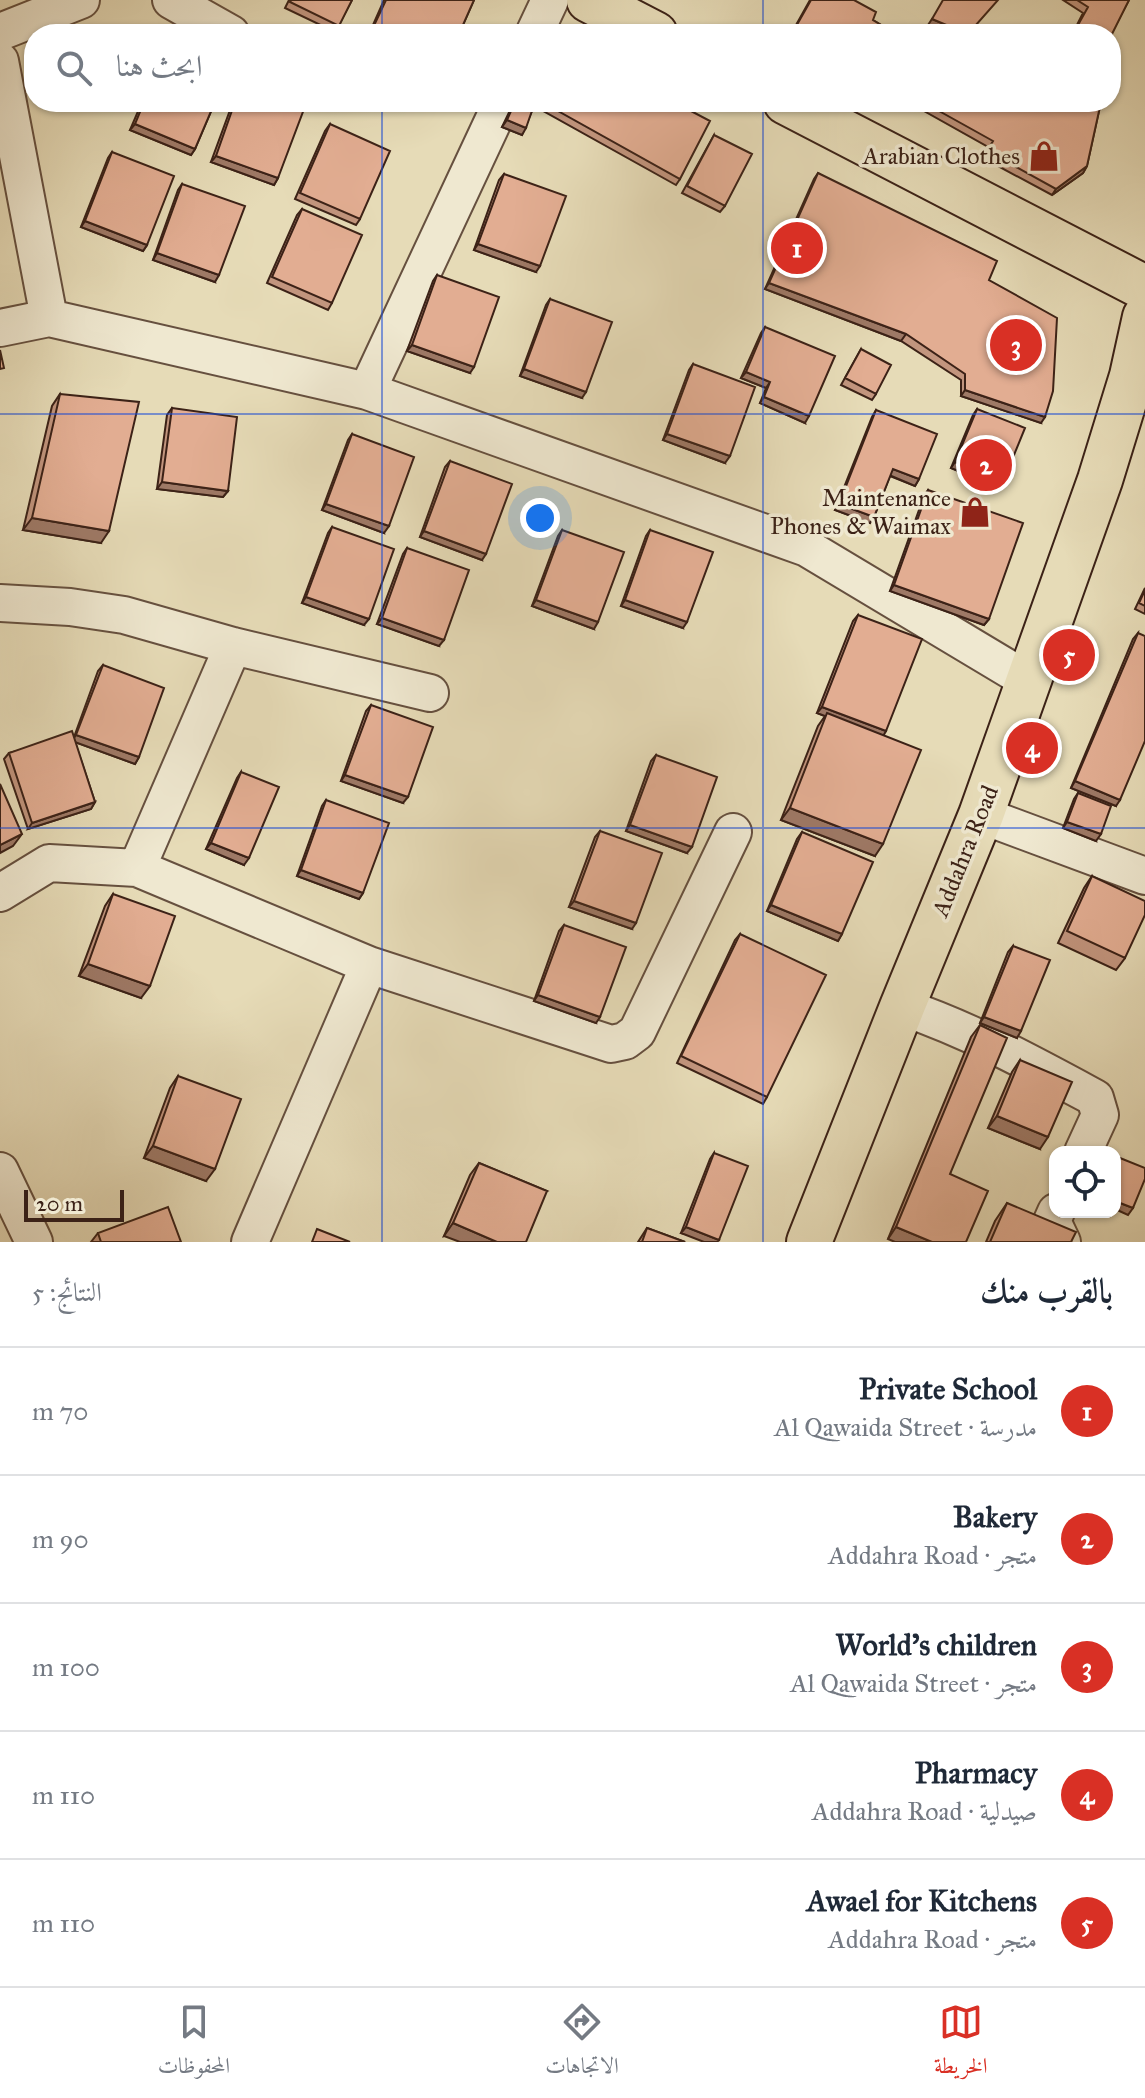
<!DOCTYPE html>
<html lang="ar">
<head>
<meta charset="utf-8">
<style>
  :root { --surface:#fff; --page:#f6f6f7; --text:#1f2937; --muted:#747a83; --line:#e0e1e3; --accent:#d93025 }
  body { margin:0; font-family:"IM FELL Great Primer",Amiri,serif; background:var(--page); color:var(--text); direction:rtl }
  .controls { position:absolute; right:24px; bottom:24px; display:grid; overflow:hidden; border-radius:16px; box-shadow:0 2px 6px #0004 }
  .controls button { width:72px; height:72px; display:grid; place-items:center; padding:0; border:0; border-bottom:2px solid var(--line); background:var(--surface); color:var(--text); font:40px sans-serif }
  .scale { position:absolute; left:24px; bottom:20px; width:100px; box-sizing:border-box; padding-left:8px; border:4px solid #3c2217; border-top:0; font-size:22px; line-height:28px; white-space:nowrap; color:#3c2217; -webkit-text-stroke:6px #efe8d0; paint-order:stroke }
  .you { position:absolute; left:540px; top:518px; width:28px; height:28px; margin:-20px; border:6px solid #fff; border-radius:50%; background:#1a73e8; box-shadow:0 0 0 12px #1a73e833 }
  .badge { display:grid; place-items:center; width:52px; height:52px; border-radius:50%; background:var(--accent); color:#fff; font-size:26px; font-weight:700 }
  .pin { position:absolute; translate:-50% -50%; border:4px solid #fff; box-shadow:0 2px 8px #0006 }
  .list { margin:0; padding:0; list-style:none }
  h2 { display:flex; justify-content:space-between; align-items:center; height:104px; margin:0; padding:0 32px; font-size:34px }
  h2 small { font-size:26px; font-weight:400; color:var(--muted) }
  .list li { display:grid; grid-template-columns:52px 1fr auto; gap:24px; align-items:center; box-sizing:border-box; height:128px; padding:0 32px; border-top:2px solid var(--line) }
  .list b { display:block; font-size:30px; white-space:nowrap }
  .list p { margin:0; font-size:26px; white-space:nowrap; color:var(--muted) }
  .list em { font-size:26px; font-style:normal; color:var(--muted) }
  .icon { flex:none; width:44px; height:44px; fill:none; stroke:currentColor; stroke-width:2; stroke-linecap:round; stroke-linejoin:round }
  .map { position:relative; flex:none; width:1145px; height:1242px; overflow:hidden; direction:ltr }
  .search { position:absolute; background:var(--surface); box-shadow:0 2px 6px #0004; left:24px; right:24px; top:24px; height:88px; display:flex; align-items:center; gap:20px; box-sizing:border-box; padding:0 28px; border-radius:32px; color:var(--muted); font-size:30px }
  .sheet { height:744px; background:var(--surface) }
  nav { display:flex; justify-content:space-around; align-items:center; box-sizing:border-box; height:112px; border-top:2px solid var(--line); background:var(--surface); font-size:22px; color:var(--muted) }
  nav a { display:grid; justify-items:center; gap:4px }
  nav .on { color:var(--accent) }
  .map>svg:first-child { display:block }
  .lines { fill:none; stroke-linecap:round; stroke-linejoin:round }
  .minor-casing { stroke:#66503f; stroke-width:40 }
  .major-casing { stroke:#3c2217; stroke-width:48 }
  .minor { stroke:#efe8d0; stroke-width:36 }
  .major { stroke:#e6dbb7; stroke-width:44 }
  .wall { fill:#c2957e; stroke:#3c2217; stroke-width:2 }
  .shaded-wall { fill:#9e7966; stroke:#3c2217; stroke-width:2 }
  .building { fill:#e2ad92; stroke:#3c2217; stroke-width:2 }
  .grid { fill:none; stroke:#1d4ed8; stroke-width:2; stroke-opacity:0.55 }
  .labels { text-anchor:middle; dominant-baseline:central; stroke-width:7; stroke-linejoin:round; paint-order:stroke }
  .poi-label { font-size:24px; fill:#3c2217; stroke:#efe8d0; text-anchor:end }
  .street-label { font-size:24px; fill:#3c2217; stroke:#efe8d0 }
</style>
</head>
<body>
<div class="map">
<svg width="1145" height="1242" viewBox="0 0 1145 1242">
  <rect width="100%" height="100%" fill="#e6dbb7"/>
  <filter id="stains"><feTurbulence type="fractalNoise" baseFrequency=".0025" numOctaves="4"/><feColorMatrix values="0 0 0 0 .2 0 0 0 0 .09 0 0 0 0 .02 0 0 0 .5 -.17"/></filter>
  <radialGradient id="worn" r=".72"><stop offset=".6" stop-color="#630" stop-opacity="0"/><stop offset="1" stop-color="#630" stop-opacity=".3"/></radialGradient>
  <g class="lines">
    <defs>
      <path id="minor" d="M171 0 231 34
        M0 32 81 0
        M534 34 550 0
        M0 61 49 318
        M0 328 49 318 367 391 807 548 1029 681
        M367 391 502 102
        M0 603 70 607 124 615 233 646 430 693
        M981 815 1145 876
        M137 868 233 646
        M0 893 49 863 137 868 369 965 611 1044 625 1041 637 1032 733 832
        M902 1007C970 1030 1032 1064 1095 1098L1100 1115 1083 1152
        M0 1171 34 1242
        M1056 1212 1052 1221 1062 1242
        M250 1242 369 965"/>
      <path id="major" d="M589 0 655 34
        M786 102 1145 288
        M809 1242 902 1007 981 815 1100 480 1132 376 1145 317"/>
    </defs>
    <!-- minor casing -->
    <use href="#minor" class="minor-casing"/>
    <!-- major casing -->
    <use href="#major" class="major-casing"/>
    <!-- minor -->
    <use href="#minor" class="minor"/>
    <!-- major -->
    <use href="#major" class="major"/>
  </g>
  <!-- wall -->
  <path class="wall" d="M289 0H352L335 32 285 8Z
    M384 0H474L459 34H369Z
    M810 0H854L873 20 896 34H791Z
    M1063 0H1129L1111 34H1076L1077 33 1074 31 1083 13Z
    M142 102H215L195 149 191 155 130 130Z
    M233 102H286L278 178 274 185 211 162Z
    M514 102H674L680 179 676 185 534 106 522 135 502 127Z
    M908 102H1101L1087 166 1083 173 1052 195 983 158 988 147Z
    M330 124 360 219 356 225 295 199 325 131Z
    M714 135 725 206 720 212 682 193Z
    M112 152 147 245 143 251 81 227 108 158Z
    M818 173 989 280 1041 423 961 396V380L901 341 765 289 814 179Z
    M504 174 536 272 474 250 499 180Z
    M182 184 215 282 153 260 178 190Z
    M302 209 332 303 328 310 267 283 297 215Z
    M437 275 470 373 407 351 433 281Z
    M550 299 582 398 520 376 546 305Z
    M765 327 805 423 760 403 766 388 741 378 761 333Z
    M861 349 876 394 872 400 841 385Z
    M693 364 725 463 663 440 689 370Z
    M60 394 101 543 23 530 52 406Z
    M172 408 228 491 223 497 157 489 167 415Z
    M977 409 999 488 951 468 973 415Z
    M876 410 919 479 915 486 890 476 874 517 870 523 835 510 872 417Z
    M352 434 384 533 322 510 348 440Z
    M450 461 482 560 420 537 445 467Z
    M928 490 989 619 984 625 890 591 924 496Z
    M332 527 364 625 302 603 328 533Z
    M562 530 594 629 532 606 558 536Z
    M650 530 683 628 621 606 646 536Z
    M407 548 439 646 377 624 403 554Z
    M1145 588V614L1135 609Z
    M858 615 883 736 875 856 781 820 818 726 825 716 817 713 853 621Z
    M1138 633 1116 806 1071 788 1133 639Z
    M103 665 139 757 135 764 75 742 95 802 91 809 28 829 4 759 9 753 74 737 98 671Z
    M371 705 403 803 341 781 366 711Z
    M656 755 687 853 626 831 651 761Z
    M241 772 244 865 206 849 237 778Z
    M1078 793 1096 841 1063 828 1074 799Z
    M326 800 363 893 359 899 297 876 322 806Z
    M600 831 632 929 569 907 595 837Z
    M802 832 842 934 838 941 767 911 797 839Z
    M1092 876 1125 958 1116 970 1058 943 1084 888Z
    M113 894 141 998 79 976 105 906Z
    M564 925 596 1023 534 1001 559 931Z
    M740 934 767 1097 763 1104 677 1063 735 940Z
    M1013 946 1017 1038 980 1023 1008 952Z
    M980 1025 950 1174 888 1239 971 1037Z
    M1020 1060 1040 1149 988 1128 1012 1072Z
    M178 1076 206 1181 144 1158 170 1088Z
    M714 1153 717 1242 681 1233 710 1159Z
    M479 1163 547 1191 444 1236 470 1175Z
    M1007 1203 1071 1242H986L995 1221Z
    M647 1228 685 1242H638Z
    M98 1233 181 1242H91Z"/>
  <!-- shaded-wall -->
  <path class="shaded-wall" d="M932 19 968 34H949L928 25Z
    M1078 25 1099 34H1080L1074 31Z
    M507 120 526 128 522 135 502 127Z
    M135 124 195 149 191 155 130 130Z
    M216 156 278 178 274 185 211 162Z
    M1087 166 1083 173 1052 195 1056 189Z
    M85 221 147 245 143 251 81 227Z
    M478 244 540 266 536 272 474 250Z
    M157 253 219 275 215 282 153 260Z
    M769 283 906 334 901 341 765 289Z
    M412 345 474 367 470 373 407 351Z
    M524 369 586 392 582 398 520 376Z
    M746 372 770 382 766 388 741 378Z
    M965 390 1045 417 1041 423 961 396Z
    M764 397 809 416 805 423 760 403Z
    M667 434 730 456 725 463 663 440Z
    M955 462 1003 482 999 488 951 468Z
    M893 469 919 479 915 486 889 475Z
    M162 482 228 491 223 497 157 489Z
    M326 504 389 526 384 533 322 510Z
    M839 504 874 517 870 523 835 510Z
    M32 518 109 531 101 543 23 530Z
    M424 531 486 554 482 560 420 537Z
    M894 585 989 619 984 625 890 591Z
    M306 597 369 619 364 625 302 603Z
    M536 600 598 622 594 629 532 606Z
    M625 600 687 622 683 628 621 606Z
    M382 618 444 640 439 646 377 624Z
    M822 707 886 731 882 738 817 713Z
    M76 735 139 757 135 764 72 741Z
    M345 775 408 797 403 803 341 781Z
    M1075 781 1120 800 1116 806 1071 788Z
    M95 802 91 809 28 829 32 823Z
    M790 808 883 844 875 856 781 820Z
    M1067 822 1101 834 1096 841 1063 828Z
    M630 825 692 847 687 853 626 831Z
    M22 834 13 846 0 853V845Z
    M211 843 249 858 244 865 206 849Z
    M301 870 363 893 359 899 297 876Z
    M574 901 636 923 632 929 569 907Z
    M771 905 842 934 838 941 767 911Z
    M88 964 150 986 141 998 79 976Z
    M538 995 600 1017 596 1023 534 1001Z
    M984 1017 1021 1031 1017 1038 980 1023Z
    M997 1116 1048 1137 1040 1149 988 1128Z
    M153 1146 215 1169 206 1181 144 1158Z
    M1115 1201 1133 1208 1128 1215 1115 1209Z
    M453 1223 497 1242H460L444 1236Z
    M686 1227 719 1240 717 1242H704L681 1233Z
    M896 1227 932 1242H895L888 1239Z"/>
  <!-- building -->
  <path class="building" d="M291 0H352L339 26 290 2Z
    M386 0H474L459 34H370Z
    M811 0H854L876 12 873 20 896 34H802L794 30Z
    M943 0H998L968 34 932 19Z
    M1077 0H1129L1111 36V34H1099L1078 25 1088 7Z
    M912 27 924 34H909Z
    M144 102H215L195 149 135 124Z
    M235 102H286L304 109 278 178 216 156Z
    M515 102H535L526 128 507 120Z
    M542 102H674L710 121 680 179Z
    M923 102H1101L1087 166 1056 189 987 151 993 141Z
    M330 124 390 151 360 219 300 193Z
    M714 135 752 154 725 206 687 186Z
    M112 152 174 176 147 245 85 221Z
    M818 173 997 261 989 280 1057 318 1053 391 1045 417 965 390V374L906 334 769 283Z
    M504 174 566 196 540 266 478 244Z
    M182 184 245 206 219 275 157 253Z
    M302 209 362 235 332 303 272 277Z
    M437 275 499 297 474 367 412 345Z
    M550 299 612 322 586 392 524 369Z
    M765 327 835 356 809 416 764 397 770 382 746 372Z
    M861 349 891 365 876 394 845 378Z
    M0 350 4 368 0 369Z
    M693 364 755 387 730 456 667 434Z
    M60 394 139 402 109 531 32 518Z
    M172 408 237 417 228 491 162 482Z
    M977 409 1025 428 1003 482 955 462Z
    M876 410 937 434 919 479 893 469 874 517 839 504Z
    M352 434 414 457 389 526 326 504Z
    M450 461 512 484 486 554 424 531Z
    M928 490 1023 523 989 619 894 585Z
    M332 527 394 549 369 619 306 597Z
    M562 530 624 552 598 622 536 600Z
    M650 530 713 552 687 622 625 600Z
    M407 548 469 570 444 640 382 618Z
    M1145 590V606L1139 603Z
    M858 615 922 639 886 731 822 707Z
    M1138 633 1145 636V741L1120 800 1075 781Z
    M103 665 164 688 139 757 76 735Z
    M371 705 433 727 408 797 345 775Z
    M827 713 921 750 883 844 790 808Z
    M72 731 95 802 32 823 9 753Z
    M656 755 717 777 692 847 630 825Z
    M241 772 279 787 249 858 211 843Z
    M0 784 22 834 0 845Z
    M1078 793 1111 806 1101 834 1067 822Z
    M326 800 389 823 363 893 301 870Z
    M600 831 662 853 636 923 574 901Z
    M802 832 873 862 842 934 771 905Z
    M1092 876 1145 901V915L1125 958 1067 931Z
    M113 894 175 916 150 986 88 964Z
    M564 925 626 947 600 1017 538 995Z
    M740 934 826 975 767 1097 681 1056Z
    M1013 946 1050 960 1021 1031 984 1017Z
    M980 1025 1007 1038 950 1174 988 1191 966 1242H932L896 1227Z
    M1020 1060 1072 1082 1048 1137 997 1116Z
    M178 1076 241 1099 215 1169 153 1146Z
    M714 1153 748 1166 719 1240 686 1227Z
    M1120 1158 1145 1168V1179L1133 1208 1115 1201V1171Z
    M479 1163 547 1191 526 1242H497L453 1223Z
    M1007 1203 1076 1232 1071 1242H990Z
    M168 1207 181 1242H101L98 1233Z
    M647 1228 685 1242H642Z
    M317 1229 350 1242H312Z"/>
  <!-- grid -->
  <path class="grid" d="M382 0V34M763 0V34M382 102V1242M763 102V1242M0 414H1145M0 828H1145"/>
  <!-- icons -->
  <defs>
    <symbol id="shop-bare" viewBox="-9 -9 18 18"><path d="M-5-2.5h2.3a2.7 3.5 0 0 1 5.4 0H5L5.5 6h-11ZM-1.5-2.5h3a1.5 2.3 0 0 0-3 0Z" fill="#8f2418" stroke="#efe8d0" stroke-width="2.5" paint-order="stroke"/></symbol>
  </defs>
  <g fill-rule="evenodd">
    <use href="#shop-bare" x="1022" y="134" width="44" height="44"/>
    <use href="#shop-bare" x="953" y="490" width="44" height="44"/>
  </g>
  <g class="labels">
    <!-- poi labels -->
    <g class="poi-label">
      <text x="1020" y="156">Arabian Clothes</text>
      <text x="951" y="498">Maintenance<tspan x="951" dy="28">Phones &amp; Waimax</tspan></text>
    </g>
    <!-- street labels -->
    <g class="street-label">
      <text transform="translate(965 851) rotate(-68)">Addahra Road</text>
    </g>
  </g>
  <rect width="100%" height="100%" filter="url(#stains)"/>
  <rect width="100%" height="100%" fill="url(#worn)"/>
</svg>
<div class="controls">
<button><svg class="icon" aria-label="locate" viewBox="0 0 24 24"><circle cx="12" cy="12" r="6"/><path d="M12 2v4M12 18v4M2 12h4M18 12h4"/></svg></button>
</div>
<div class="scale">20 m</div>
<div class="you"></div>
<div class="pin badge" style="left:797px;top:248px">1</div>
<div class="pin badge" style="left:986px;top:465px">2</div>
<div class="pin badge" style="left:1016px;top:345px">3</div>
<div class="pin badge" style="left:1032px;top:748px">4</div>
<div class="pin badge" style="left:1069px;top:655px">5</div>
<div class="search"><svg class="icon" aria-label="search" viewBox="0 0 24 24"><circle cx="10" cy="10" r="6"/><path d="M15 15l6 6"/></svg>ابحث هنا</div>
</div>
<section class="sheet">
<h2>بالقرب منك<small>النتائج: 5</small></h2>
<ul class="list">
<li><span class="badge">1</span><div><b>Private School</b><p>مدرسة · Al Qawaida Street</p></div><em>70 m</em></li>
<li><span class="badge">2</span><div><b>Bakery</b><p>متجر · Addahra Road</p></div><em>90 m</em></li>
<li><span class="badge">3</span><div><b>World's children</b><p>متجر · Al Qawaida Street</p></div><em>100 m</em></li>
<li><span class="badge">4</span><div><b>Pharmacy</b><p>صيدلية · Addahra Road</p></div><em>110 m</em></li>
<li><span class="badge">5</span><div><b>Awael for Kitchens</b><p>متجر · Addahra Road</p></div><em>110 m</em></li>
</ul>
</section>
<nav>
<a class="on"><svg class="icon" aria-label="map" viewBox="0 0 24 24"><path d="M3 6l6-2 6 2 6-2v14l-6 2-6-2-6 2zM9 4v14M15 6v14"/></svg>الخريطة</a>
<a><svg class="icon" aria-label="directions" viewBox="0 0 24 24"><path d="M12 3l9 9-9 9-9-9zM9 14v-3h6M13 9l2 2-2 2"/></svg>الاتجاهات</a>
<a><svg class="icon" aria-label="saved" viewBox="0 0 24 24"><path d="M7 4h10v16l-5-4-5 4z"/></svg>المحفوظات</a>
</nav>
</body>
</html>
